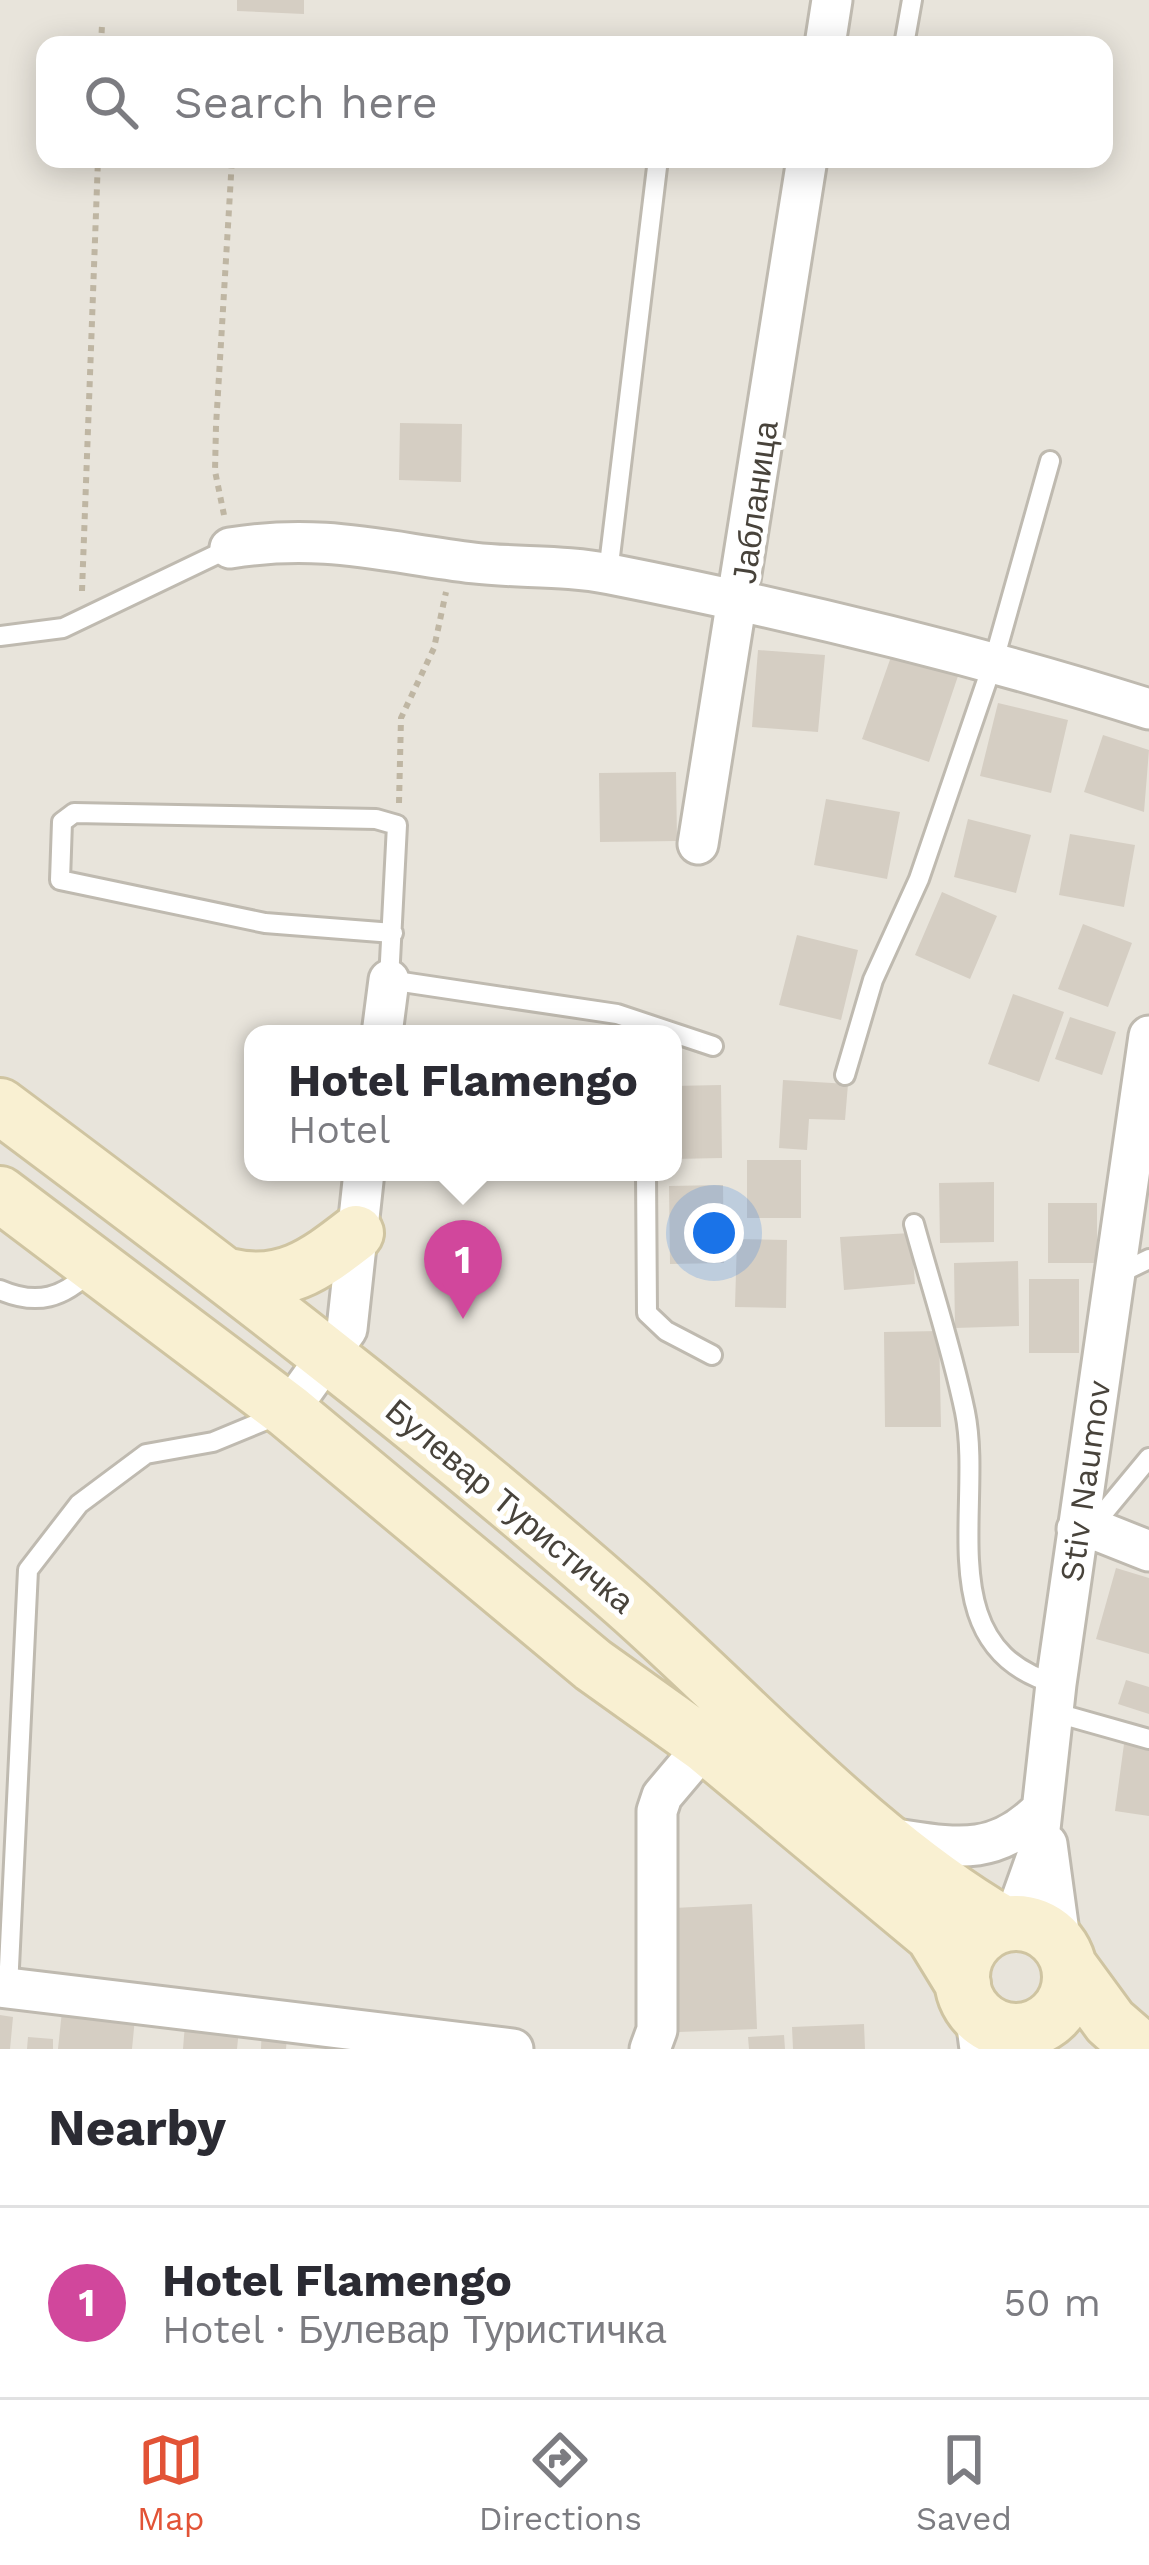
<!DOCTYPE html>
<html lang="en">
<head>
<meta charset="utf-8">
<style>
  :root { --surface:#fff; --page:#f2f2f3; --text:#2b2b33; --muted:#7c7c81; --line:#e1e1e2; --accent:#e25336 }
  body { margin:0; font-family:"Work Sans",sans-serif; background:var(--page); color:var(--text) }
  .you { position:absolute; left:714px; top:1233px; width:42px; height:42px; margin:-30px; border:9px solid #fff; border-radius:50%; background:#1a73e8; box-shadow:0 0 0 18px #1a73e833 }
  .badge { display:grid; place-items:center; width:78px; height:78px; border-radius:50%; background:var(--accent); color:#fff; font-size:39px; font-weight:700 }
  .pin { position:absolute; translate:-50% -99px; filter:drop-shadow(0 3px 6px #0008) }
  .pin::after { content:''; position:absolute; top:63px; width:42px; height:36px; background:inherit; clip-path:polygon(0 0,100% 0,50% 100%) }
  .popup { position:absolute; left:244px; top:1025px; width:438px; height:156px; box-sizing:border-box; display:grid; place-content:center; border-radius:24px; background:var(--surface); filter:drop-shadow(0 3px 9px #0005); font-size:39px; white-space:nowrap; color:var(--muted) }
  .popup b { font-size:45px; color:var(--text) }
  .popup::after { content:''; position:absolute; left:50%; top:100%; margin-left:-24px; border:24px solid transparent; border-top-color:var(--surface) }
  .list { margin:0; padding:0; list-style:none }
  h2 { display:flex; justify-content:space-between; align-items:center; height:156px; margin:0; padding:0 48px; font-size:51px }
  h2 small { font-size:39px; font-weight:400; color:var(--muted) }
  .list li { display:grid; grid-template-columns:78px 1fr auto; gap:36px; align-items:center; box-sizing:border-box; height:192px; padding:0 48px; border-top:3px solid var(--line) }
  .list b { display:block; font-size:45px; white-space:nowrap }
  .list p { margin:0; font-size:39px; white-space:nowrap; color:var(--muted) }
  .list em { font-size:39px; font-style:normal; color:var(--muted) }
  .icon { flex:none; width:66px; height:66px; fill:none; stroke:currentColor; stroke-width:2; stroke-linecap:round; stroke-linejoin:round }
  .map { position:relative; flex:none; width:1149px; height:2049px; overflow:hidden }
  .search { position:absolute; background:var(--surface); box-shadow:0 6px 30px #0003; left:36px; right:36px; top:36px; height:132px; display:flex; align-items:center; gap:30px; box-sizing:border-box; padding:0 42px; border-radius:24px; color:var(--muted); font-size:45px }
  .sheet { height:348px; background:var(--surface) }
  nav { display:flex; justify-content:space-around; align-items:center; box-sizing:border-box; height:168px; border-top:3px solid var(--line); background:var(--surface); font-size:33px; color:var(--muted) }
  nav a { display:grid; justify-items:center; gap:6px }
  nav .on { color:var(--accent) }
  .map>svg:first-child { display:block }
  .residential { fill:#e8e4db; fill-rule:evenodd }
  .building { fill:#d5cec3 }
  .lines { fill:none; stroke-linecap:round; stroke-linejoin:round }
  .lane-casing { stroke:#bfbab0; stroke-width:24 }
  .street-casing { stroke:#bfbab0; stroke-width:45 }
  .secondary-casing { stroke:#cfc4a1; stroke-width:60 }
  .path { stroke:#bfb6a3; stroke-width:6; stroke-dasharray:6 6; stroke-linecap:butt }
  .lane { stroke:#fff; stroke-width:18 }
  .street { stroke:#fff; stroke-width:39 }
  .secondary { stroke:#f9f0d2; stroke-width:54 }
  .labels { text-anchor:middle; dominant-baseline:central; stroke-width:10; stroke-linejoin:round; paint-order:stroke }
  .street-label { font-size:33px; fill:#48433b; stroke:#fff }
</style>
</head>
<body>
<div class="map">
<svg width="1149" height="2049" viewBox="0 0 1149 2049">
  <rect width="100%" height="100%" fill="#f4f2ec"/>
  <!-- residential -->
  <path class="residential" d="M0 0H1149V2049H0ZM45 45H1104V159H45ZM253 1034H673V1172H253Z"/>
  <!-- building -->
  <path class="building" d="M237 0H304V14L237 11Z
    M400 423 462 424 461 482 399 480Z
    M758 650 825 655 818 732 752 727Z
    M892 654 958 676 929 762 862 739Z
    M998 703 1068 720 1051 793 980 776Z
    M1103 735 1149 750 1144 812 1084 792Z
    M676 772 677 841 600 842 599 773Z
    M826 799 900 812 887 879 814 865Z
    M968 819 1031 835 1016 893 954 877Z
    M1070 834 1135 845 1124 907 1059 895Z
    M942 892 997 916 970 979 915 955Z
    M1083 924 1132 943 1108 1007 1058 989Z
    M797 935 858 950 841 1020 779 1005Z
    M1013 994 1064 1012 1039 1082 988 1064Z
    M1070 1017 1116 1032 1102 1075 1055 1059Z
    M783 1080 848 1084 845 1120 809 1119 807 1150 779 1148Z
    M721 1085 722 1158 673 1159V1086Z
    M747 1160H801V1218H747Z
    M994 1182V1242L940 1243 939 1183Z
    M723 1185 724 1263 670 1264 669 1186Z
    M1048 1203H1097V1263H1048Z
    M911 1233 915 1284 844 1290 840 1237Z
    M737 1239 787 1240 786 1308 735 1307Z
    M1018 1261 1019 1326 955 1328 954 1263Z
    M1029 1279H1079V1353H1029Z
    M939 1331 941 1427H885L884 1332Z
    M1116 1568 1149 1578V1654L1096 1639Z
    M1126 1680 1149 1687V1714L1118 1704Z
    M1124 1744 1149 1747V1816L1115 1811Z
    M752 1904 757 2029 679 2032 674 1908Z
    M62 2011 135 2018 132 2049H58Z
    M0 2015 13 2017 10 2049H0Z
    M262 2023 288 2024 286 2049H261Z
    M185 2024 239 2029 237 2049H183Z
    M864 2024 865 2049H793L792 2027Z
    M784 2035 785 2049H749L748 2037Z
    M28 2037 53 2039V2049H27Z"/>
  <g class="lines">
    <defs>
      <path id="lane" d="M904 45 912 0
        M608 573 658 159
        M0 636 63 628 230 548
        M393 933 265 923 60 880 62 822 74 813 376 819 397 825 389 980 617 1014 713 1046
        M845 1075 873 980 919 879 994 660 1050 461
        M646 1172 647 1313 666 1331 712 1355
        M914 1224C931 1286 952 1349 965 1412 984 1506 928 1648 1056 1684
        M1114 1276 1149 1259
        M0 1290C37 1306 64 1298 91 1270
        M1091 1528 1149 1458
        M1053 1712 1149 1739
        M8 1988 28 1570 79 1504 146 1454 213 1442 281 1414"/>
      <path id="street" d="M825 45 832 0
        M230 548C323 533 384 552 474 563 519 568 566 565 610 574 792 610 972 653 1149 709
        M698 844 807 159
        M382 1034 389 980
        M288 1411 347 1329 364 1172
        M1077 1529 1091 1528 1149 1551
        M889 1838C952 1847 994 1859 1042 1809
        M1047 1844 1061 1947
        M1013 1923 1037 1856 1056 1684 1149 1036
        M0 1987 513 2049
        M975 2011 980 2049
        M650 2049 657 2030V1811L662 1796 705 1745"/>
      <path id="secondary" d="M0 1106C213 1265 425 1426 625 1602 744 1707 867 1845 1004 1924
        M0 1194 288 1411 593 1665 705 1745 933 1935 963 1984
        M228 1276C282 1289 315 1265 356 1233
        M962 1977a54 54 0 1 1 108 0a54 54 0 1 1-108 0Z
        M1069 1966 1110 2022 1141 2049"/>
    </defs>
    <!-- lane casing -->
    <use href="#lane" class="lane-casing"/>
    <!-- street casing -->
    <use href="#street" class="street-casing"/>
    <!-- secondary casing -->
    <use href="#secondary" class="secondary-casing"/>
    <!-- path -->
    <path class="path" d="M101 45 102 25
      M224 515 215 471 216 426 232 159
      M82 591 98 159
      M399 803 401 718 434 648 446 592"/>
    <!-- lane -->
    <use href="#lane" class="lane"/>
    <!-- street -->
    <use href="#street" class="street"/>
    <!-- secondary -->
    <use href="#secondary" class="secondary"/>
  </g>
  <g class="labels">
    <!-- street labels -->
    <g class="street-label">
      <text transform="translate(755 502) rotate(-82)">Јабланица</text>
      <text transform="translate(1085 1481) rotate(-82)">Stiv Naumov</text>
      <text transform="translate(510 1506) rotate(40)">Булевар Туристичка</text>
    </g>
  </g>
</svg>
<div class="you"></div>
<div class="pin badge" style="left:463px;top:1319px;background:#d1479c">1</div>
<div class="popup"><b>Hotel Flamengo</b>Hotel</div>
<div class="search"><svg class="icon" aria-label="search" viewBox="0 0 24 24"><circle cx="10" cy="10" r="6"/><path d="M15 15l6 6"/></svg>Search here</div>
</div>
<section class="sheet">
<h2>Nearby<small></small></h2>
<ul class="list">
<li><span class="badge" style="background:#d1479c">1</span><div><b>Hotel Flamengo</b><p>Hotel · Булевар Туристичка</p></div><em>50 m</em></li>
</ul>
</section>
<nav>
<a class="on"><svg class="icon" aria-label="map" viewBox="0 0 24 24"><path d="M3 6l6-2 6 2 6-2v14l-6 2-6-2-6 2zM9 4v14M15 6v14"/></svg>Map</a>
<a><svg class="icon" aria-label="directions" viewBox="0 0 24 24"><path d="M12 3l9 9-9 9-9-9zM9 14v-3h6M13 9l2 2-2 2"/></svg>Directions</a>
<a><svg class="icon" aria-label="saved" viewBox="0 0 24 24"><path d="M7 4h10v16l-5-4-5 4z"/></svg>Saved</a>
</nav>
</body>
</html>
